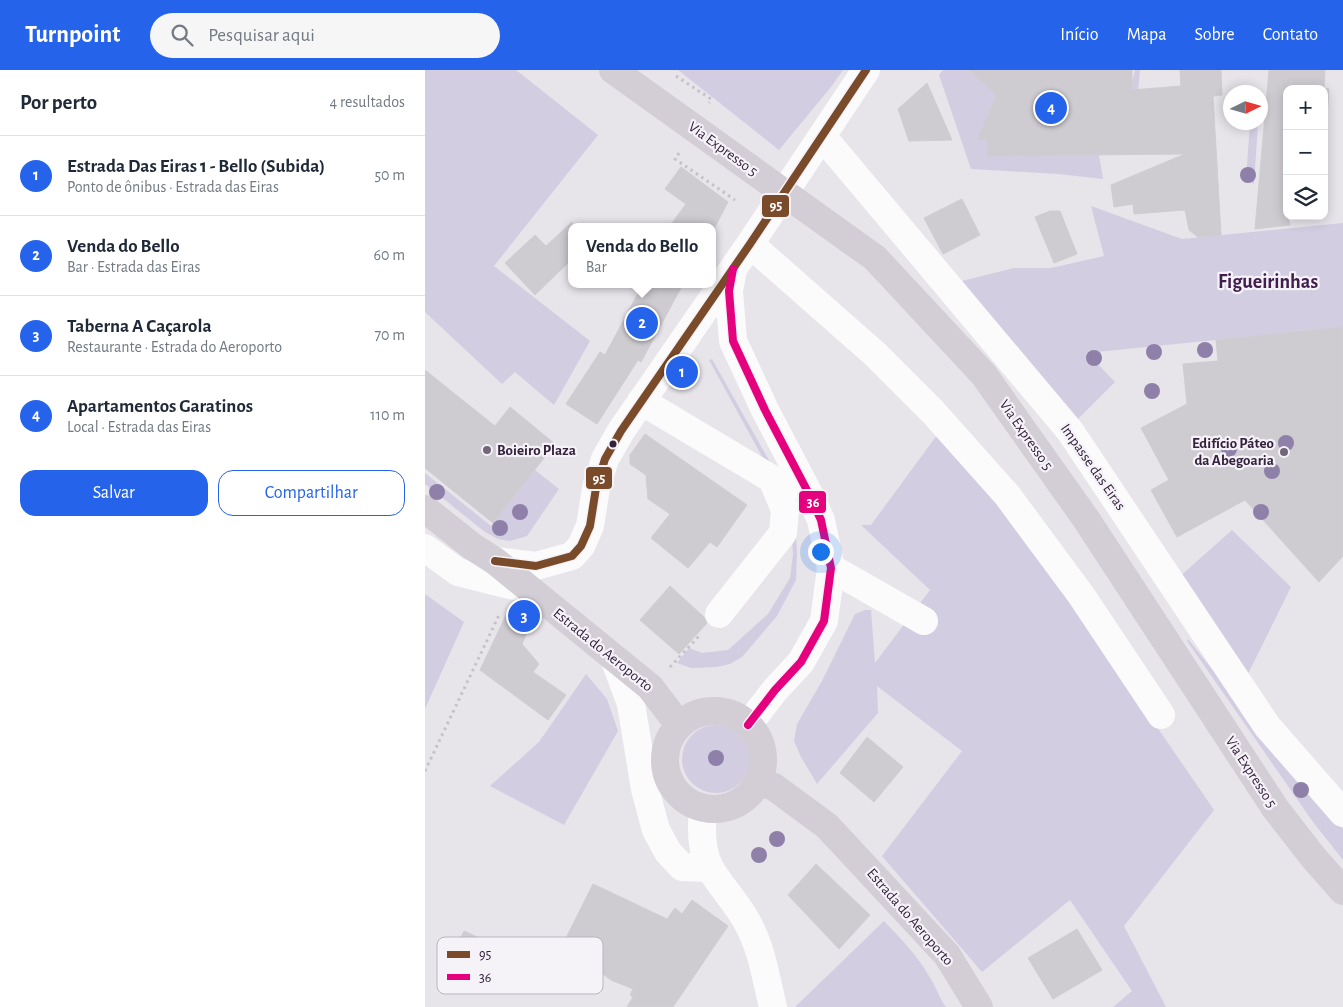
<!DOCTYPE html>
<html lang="pt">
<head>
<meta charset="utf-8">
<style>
  :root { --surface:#fff; --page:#f6f6f7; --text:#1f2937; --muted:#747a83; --line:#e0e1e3; --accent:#2563eb }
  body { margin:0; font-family:"Alegreya Sans",sans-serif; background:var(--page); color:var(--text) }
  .controls { position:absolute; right:15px; top:15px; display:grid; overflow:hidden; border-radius:10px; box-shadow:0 2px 12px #0003 }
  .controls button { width:45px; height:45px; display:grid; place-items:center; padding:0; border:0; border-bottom:1px solid var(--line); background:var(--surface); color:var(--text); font:25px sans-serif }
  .compass { position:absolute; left:798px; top:15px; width:45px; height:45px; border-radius:50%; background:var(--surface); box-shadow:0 2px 12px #0003; rotate:85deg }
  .you { position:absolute; left:395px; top:481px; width:18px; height:18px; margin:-12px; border:4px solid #fff; border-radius:50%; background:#1a73e8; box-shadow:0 0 0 8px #1a73e833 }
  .badge { display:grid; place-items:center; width:32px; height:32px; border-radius:50%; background:var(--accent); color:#fff; font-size:16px; font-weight:700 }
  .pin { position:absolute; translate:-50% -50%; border:2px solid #fff; box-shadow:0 1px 5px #0006 }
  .popup { position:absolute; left:143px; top:153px; width:148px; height:65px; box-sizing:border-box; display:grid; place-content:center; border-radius:10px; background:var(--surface); filter:drop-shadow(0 1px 4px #0005); font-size:16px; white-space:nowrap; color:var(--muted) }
  .popup b { font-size:19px; color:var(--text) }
  .popup::after { content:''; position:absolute; left:50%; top:100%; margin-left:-10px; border:10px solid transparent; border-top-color:var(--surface) }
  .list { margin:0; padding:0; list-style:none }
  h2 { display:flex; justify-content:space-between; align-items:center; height:65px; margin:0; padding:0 20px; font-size:21px }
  h2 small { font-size:16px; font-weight:400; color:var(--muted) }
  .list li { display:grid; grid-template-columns:32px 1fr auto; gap:15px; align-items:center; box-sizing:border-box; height:80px; padding:0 20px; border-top:1px solid var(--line) }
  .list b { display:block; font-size:19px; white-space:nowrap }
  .list p { margin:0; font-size:16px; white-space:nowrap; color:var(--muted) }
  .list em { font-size:16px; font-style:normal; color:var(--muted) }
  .actions { display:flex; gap:10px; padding:15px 20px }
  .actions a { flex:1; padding:11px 0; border:1px solid var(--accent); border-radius:15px; text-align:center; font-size:18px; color:var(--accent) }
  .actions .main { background:var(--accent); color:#fff }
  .icon { flex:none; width:28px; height:28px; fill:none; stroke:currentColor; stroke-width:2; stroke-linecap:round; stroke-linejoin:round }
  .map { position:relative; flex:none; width:918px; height:937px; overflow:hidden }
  header { display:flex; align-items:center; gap:30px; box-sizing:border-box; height:70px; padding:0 25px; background:var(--accent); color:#fff }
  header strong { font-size:24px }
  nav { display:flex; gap:28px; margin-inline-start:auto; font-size:18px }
  .search { width:350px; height:45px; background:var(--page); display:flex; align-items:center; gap:12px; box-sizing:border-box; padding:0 18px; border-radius:28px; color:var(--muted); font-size:19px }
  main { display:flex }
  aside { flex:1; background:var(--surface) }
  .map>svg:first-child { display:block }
  .green { fill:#d3cde2 }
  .building { fill:#cecbd1; stroke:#d0cdd2 }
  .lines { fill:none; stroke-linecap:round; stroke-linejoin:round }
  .path { stroke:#c5c1ca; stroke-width:3; stroke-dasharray:2.5 4; stroke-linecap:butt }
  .minor { stroke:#fbfbfc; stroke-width:28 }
  .major { stroke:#d3cdd6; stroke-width:28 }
  .bus-1-casing { stroke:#f5f2f8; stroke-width:11 }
  .bus-2-casing { stroke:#f5f2f8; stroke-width:11 }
  .bus-1 { stroke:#7a4b2a; stroke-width:8 }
  .bus-2 { stroke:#e5007d; stroke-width:8 }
  .tree { fill:#8e80a8 }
  .bus-dot { fill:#34223c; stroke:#f5f2f8; stroke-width:2 }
  .poi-dot { fill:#736679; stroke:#f5f2f8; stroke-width:2 }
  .labels { text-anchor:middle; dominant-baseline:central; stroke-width:4.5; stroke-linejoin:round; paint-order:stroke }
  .street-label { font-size:15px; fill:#34223c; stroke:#f5f2f8 }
  .poi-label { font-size:15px; font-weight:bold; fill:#34223c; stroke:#f5f2f8; text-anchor:end }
  .district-label { font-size:20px; font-weight:bold; fill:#401f4e; stroke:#f5f2f8 }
  .key { fill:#f5f2f8; stroke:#bbb4c0; stroke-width:1 }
  .key-label { font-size:14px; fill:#34223c }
  .line-badge { stroke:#f5f2f8; stroke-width:2 }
  .badge-label { font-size:14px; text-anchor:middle; font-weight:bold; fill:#fff }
</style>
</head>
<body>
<header>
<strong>Turnpoint</strong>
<div class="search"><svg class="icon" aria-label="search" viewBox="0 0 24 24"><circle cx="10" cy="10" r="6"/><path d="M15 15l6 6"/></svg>Pesquisar aqui</div>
<nav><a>Início</a><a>Mapa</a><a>Sobre</a><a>Contato</a></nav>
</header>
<main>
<aside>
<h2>Por perto<small>4 resultados</small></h2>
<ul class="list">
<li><span class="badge">1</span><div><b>Estrada Das Eiras 1 - Bello (Subida)</b><p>Ponto de ônibus · Estrada das Eiras</p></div><em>50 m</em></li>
<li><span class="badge">2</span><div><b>Venda do Bello</b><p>Bar · Estrada das Eiras</p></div><em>60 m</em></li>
<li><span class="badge">3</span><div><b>Taberna A Caçarola</b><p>Restaurante · Estrada do Aeroporto</p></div><em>70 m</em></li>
<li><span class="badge">4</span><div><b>Apartamentos Garatinos</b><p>Local · Estrada das Eiras</p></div><em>110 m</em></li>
</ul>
<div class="actions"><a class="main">Salvar</a><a>Compartilhar</a></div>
</aside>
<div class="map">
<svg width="918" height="937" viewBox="0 0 918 937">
  <rect width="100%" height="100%" fill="#e7e4ea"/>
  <!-- green -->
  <path class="green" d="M0 0H91L173 65 69 196 165 271 129 335 90 302 77 314 0 242Z
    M253 0H418L406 17 354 80Z
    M518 0H542L573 25 561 50 563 86 671 85 668 48 676 51C679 50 684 49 687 47 697 40 708 11 710 0H715L711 46 700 51 702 58 671 67 678 109 633 104 546 99 514 5Z
    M825 53H833L829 114 821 109Z
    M666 136 757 169 918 153V257L662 283 690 312 649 353 537 211 589 198H626L679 186Z
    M287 289 355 410 370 452 372 483 371 510 352 546 317 587 305 594 292 597 266 598 252 593 264 578 277 583 303 580 343 544 365 508 368 484 366 452 351 412 284 290Z
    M515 361 576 430 789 740 699 856 741 937H688L707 921 645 830 557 902 457 786 537 681 452 616 453 643 392 714 376 687 369 671 372 654 397 611 430 544 440 540H446L450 593 505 520 436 455H446Z
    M110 400 134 419 102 466 85 471 73 469 60 462 0 414V403L66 456Z
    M807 460 866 517 821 608 752 509Z
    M0 524 39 552 0 639Z
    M763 569 871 704 918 759V790L888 752 762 571Z
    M161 604 182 629 193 661 139 755 65 716 114 672Z
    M257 689a34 34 0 1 1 68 0a34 34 0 1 1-68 0Z
    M459 851C475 868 492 885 504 906 511 916 513 926 521 937H370Z"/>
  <!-- building -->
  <path class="building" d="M543 0H707V20L756 16 755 0H796L797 25 788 26 796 165 773 167 764 160 760 140 709 144 708 134 689 137 686 115 760 84 563 86 562 69 552 70 572 25Z
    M844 0H900L899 18 904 19 902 47H899V19H862V146H863L865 155 830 159Z
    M502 13 527 70 484 71 473 39Z
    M256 97 303 132 290 157H244L261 134 240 119Z
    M537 129 555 165 518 184 499 148Z
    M625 141H635L652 184 629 193 610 147Z
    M147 152V189L110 225 80 193 110 165 121 176Z
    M218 214H258L216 292 213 290 172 354 141 334 175 282 180 285Z
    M918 257V486L894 512 820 430 752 467 726 420 744 410 716 358 762 334 758 294 793 291 791 270Z
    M0 300 70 356 85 337 130 374 68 453 0 398Z
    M220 364 322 435 292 477 285 472 263 498 226 468 245 444 223 429 221 405 205 394V385Z
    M245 516 279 547 282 553 254 584 215 550Z
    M83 541 104 557 97 574 114 594 108 602 141 625 123 650 55 600Z
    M442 667 478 697 449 732 415 703Z
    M391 794 445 845 414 879 363 825Z
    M168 814 242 849 250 838 257 844 267 830 303 856 248 937H202L208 927 205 925 208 919 186 910 138 874Z
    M652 859 677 900 628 929 603 888Z
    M39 861 65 873V883L57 901 27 887Z"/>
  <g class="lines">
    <!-- path -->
    <path class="path" d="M251 6 286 29 284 33
      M254 83 250 89 310 130
      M245 597 275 565
      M0 701 75 543"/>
    <!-- minor -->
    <path class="minor" d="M397 66 645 361 842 656 918 743
      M325 174 450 284 508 342 582 425 656 525 736 645
      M308 200 304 221 308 271 340 340 384 424 396 450 406 498 399 551 376 592 350 620 323 655
      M216 331 347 409 360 440 358 463 294 544
      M0 478 33 502 88 516 98 514
      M70 491 111 496 147 486 156 476 165 456 171 418 180 389 196 361 325 174 441 0
      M406 498 499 551
      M189 588 206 634 220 719 231 760 243 782 257 797 285 798
      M278 738C276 757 276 781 285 798 296 817 312 833 322 852 337 878 341 909 348 937"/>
    <!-- major -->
    <path class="major" d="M188 0 450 188 559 305 661 449 850 738 888 787 918 821
      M0 439 48 477 70 491 225 617 254 655
      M240 690a49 49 0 1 1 98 0a49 49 0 1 1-98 0Z
      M334 712 349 717 402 756 522 885 554 937"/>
    <defs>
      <path id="bus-1" d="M70 491 111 496 147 486 156 476 165 456 171 418 180 389 196 361 325 174 441 0"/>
      <path id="bus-2" d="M308 199 304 221 308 271 340 340 384 424 396 450 406 498 399 551 376 592 350 620 323 655"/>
    </defs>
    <!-- bus-1 casing -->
    <use href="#bus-1" class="bus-1-casing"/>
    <!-- bus-2 casing -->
    <use href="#bus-2" class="bus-2-casing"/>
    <!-- bus-1 -->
    <use href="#bus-1" class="bus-1"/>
    <!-- bus-2 -->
    <use href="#bus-2" class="bus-2"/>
  </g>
  <!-- trees -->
  <g class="tree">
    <circle cx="823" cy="105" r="8"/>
    <circle cx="780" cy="280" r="8"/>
    <circle cx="729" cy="282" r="8"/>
    <circle cx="669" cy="288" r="8"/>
    <circle cx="727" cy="321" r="8"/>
    <circle cx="861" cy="373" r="8"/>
    <circle cx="804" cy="379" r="8"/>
    <circle cx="847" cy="401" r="8"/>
    <circle cx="12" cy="422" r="8"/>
    <circle cx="95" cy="442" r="8"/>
    <circle cx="836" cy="442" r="8"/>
    <circle cx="75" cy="458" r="8"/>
    <circle cx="291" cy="688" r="8"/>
    <circle cx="876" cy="720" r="8"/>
    <circle cx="352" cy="769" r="8"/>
    <circle cx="334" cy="785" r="8"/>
  </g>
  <!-- markers -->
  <circle class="bus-dot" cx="188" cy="374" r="4.5"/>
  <g class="poi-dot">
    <circle cx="62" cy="380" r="5"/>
    <circle cx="859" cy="382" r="5"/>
  </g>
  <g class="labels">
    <!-- street labels -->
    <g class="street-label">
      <text transform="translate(298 79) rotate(36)">Via Expresso 5</text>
      <text transform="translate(601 365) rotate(55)">Via Expresso 5</text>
      <text transform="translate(668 397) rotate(55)">Impasse das Eiras</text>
      <text transform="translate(178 580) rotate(39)">Estrada do Aeroporto</text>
      <text transform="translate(826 702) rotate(57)">Via Expresso 5</text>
      <text transform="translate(485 847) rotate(49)">Estrada do Aeroporto</text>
    </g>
    <!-- poi labels -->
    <g class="poi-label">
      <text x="849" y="373">Edifício Páteo<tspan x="849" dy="17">da Abegoaria</tspan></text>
      <text x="72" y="380" text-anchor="start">Boieiro Plaza</text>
    </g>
    <!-- district labels -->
    <g class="district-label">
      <text x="843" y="212">Figueirinhas</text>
    </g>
  </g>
  <!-- legend -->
  <rect x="12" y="867" width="166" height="57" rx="8" class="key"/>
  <rect x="22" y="881" width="23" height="7" fill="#7a4b2a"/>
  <rect x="22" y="904" width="23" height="6" fill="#e5007d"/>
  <g class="key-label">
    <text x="54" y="889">95</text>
    <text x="54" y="912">36</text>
  </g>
  <g class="line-badge">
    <rect x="336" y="124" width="29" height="24" rx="5" fill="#7a4b2a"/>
    <rect x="160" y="396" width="28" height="24" rx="5" fill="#7a4b2a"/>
    <rect x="373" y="420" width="29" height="24" rx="5" fill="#e5007d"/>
  </g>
  <g class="badge-label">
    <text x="351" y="140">95</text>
    <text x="174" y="413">95</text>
    <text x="388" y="437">36</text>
  </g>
</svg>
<div class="controls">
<button>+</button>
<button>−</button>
<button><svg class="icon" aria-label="layers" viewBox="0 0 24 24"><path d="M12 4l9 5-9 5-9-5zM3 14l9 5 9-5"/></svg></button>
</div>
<svg class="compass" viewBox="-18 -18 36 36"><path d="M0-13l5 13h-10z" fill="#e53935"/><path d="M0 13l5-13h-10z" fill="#747a83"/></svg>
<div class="you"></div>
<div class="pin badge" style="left:257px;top:302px">1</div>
<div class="pin badge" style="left:217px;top:253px">2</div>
<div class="popup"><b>Venda do Bello</b>Bar</div>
<div class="pin badge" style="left:99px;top:546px">3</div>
<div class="pin badge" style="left:626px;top:38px">4</div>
</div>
</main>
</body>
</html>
